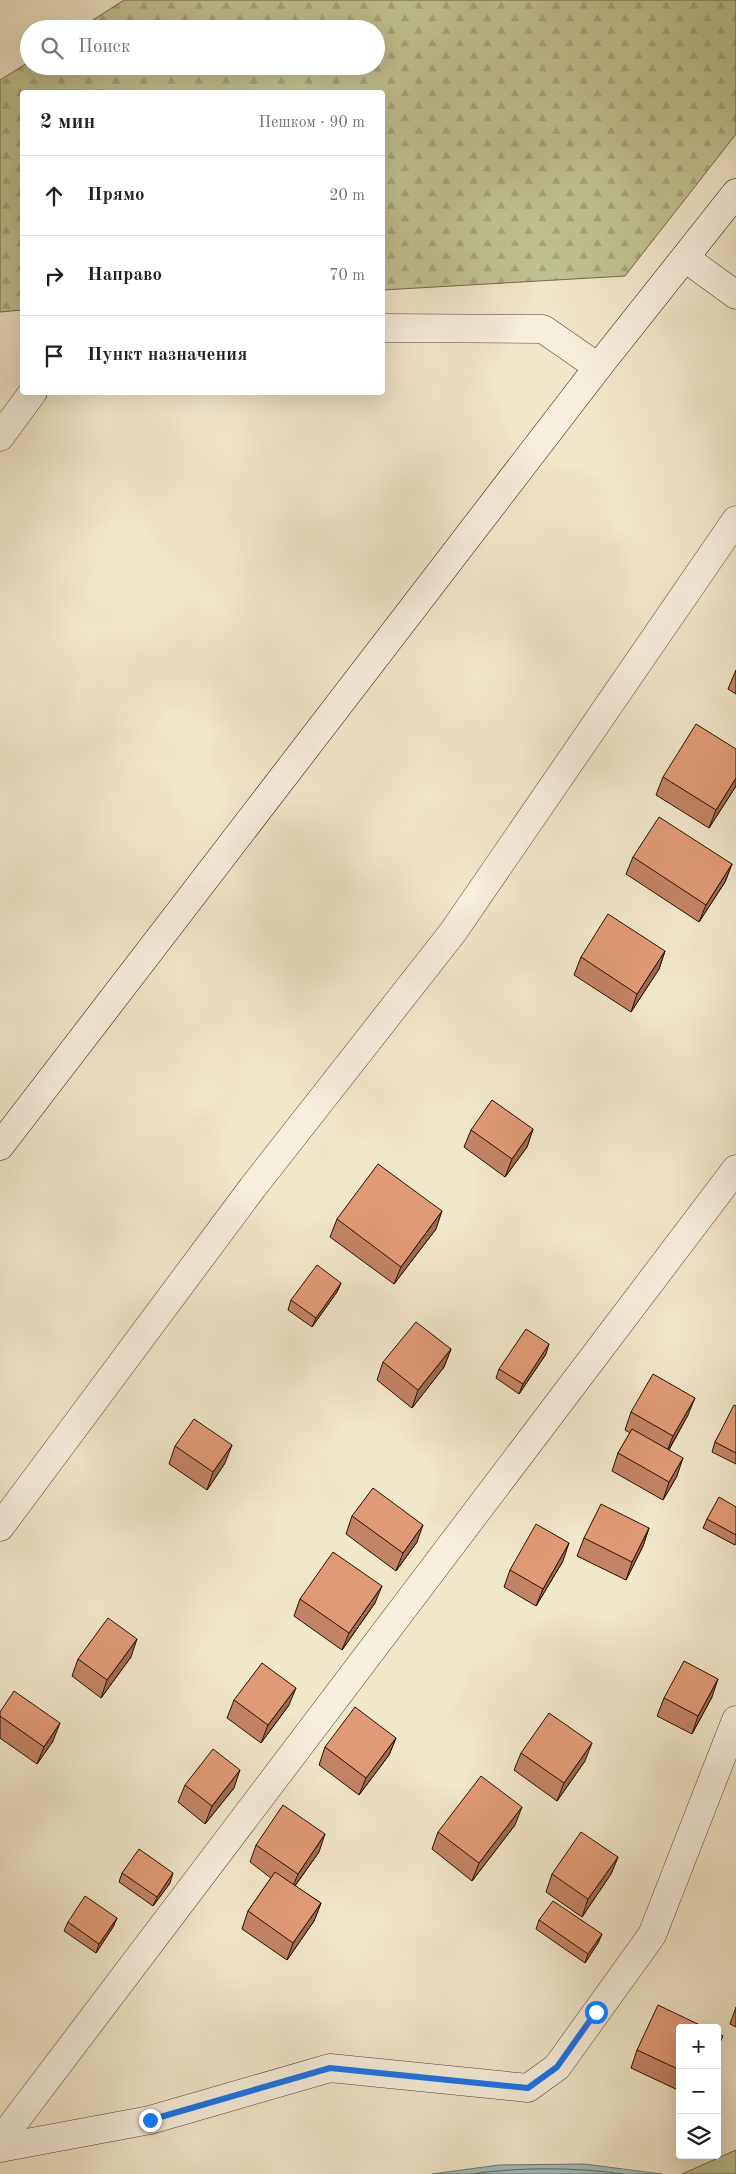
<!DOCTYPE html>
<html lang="ru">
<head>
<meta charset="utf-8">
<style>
  :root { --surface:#fff; --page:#f2f2f2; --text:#202124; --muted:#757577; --line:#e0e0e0 }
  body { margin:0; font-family:"Old Standard TT",serif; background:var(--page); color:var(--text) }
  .controls { position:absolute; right:15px; bottom:15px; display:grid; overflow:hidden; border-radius:5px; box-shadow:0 5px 20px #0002 }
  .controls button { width:45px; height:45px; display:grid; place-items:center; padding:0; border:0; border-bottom:1px solid var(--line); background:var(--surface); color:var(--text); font:25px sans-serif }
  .stop { position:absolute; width:15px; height:15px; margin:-11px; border:4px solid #1a73e8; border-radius:50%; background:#fff }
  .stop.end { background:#1a73e8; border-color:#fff; box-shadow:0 1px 5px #0008 }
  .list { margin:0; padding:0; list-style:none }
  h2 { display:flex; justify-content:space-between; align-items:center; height:65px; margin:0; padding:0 20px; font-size:21px }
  h2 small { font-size:16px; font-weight:400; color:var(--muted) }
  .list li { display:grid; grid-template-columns:32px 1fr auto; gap:15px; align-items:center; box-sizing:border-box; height:80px; padding:0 20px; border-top:1px solid var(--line) }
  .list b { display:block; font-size:19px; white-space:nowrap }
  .list em { font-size:16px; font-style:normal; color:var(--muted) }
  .icon { flex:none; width:28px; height:28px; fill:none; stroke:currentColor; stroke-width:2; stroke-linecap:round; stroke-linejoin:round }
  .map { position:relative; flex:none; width:736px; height:2174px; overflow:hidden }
  .search { position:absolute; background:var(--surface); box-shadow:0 5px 20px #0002; left:20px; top:20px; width:365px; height:55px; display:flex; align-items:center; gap:12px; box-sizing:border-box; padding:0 18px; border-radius:28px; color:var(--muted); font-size:19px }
  .panel { position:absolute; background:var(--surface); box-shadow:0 5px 20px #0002; left:20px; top:90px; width:365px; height:305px; border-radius:5px }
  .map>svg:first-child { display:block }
  .forest { fill:url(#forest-firs); stroke:#766949 }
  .park { fill:#c1c392; stroke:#766949 }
  .water { fill:#9ebebf; stroke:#707873 }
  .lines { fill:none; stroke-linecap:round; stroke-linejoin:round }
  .shore { stroke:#646660; stroke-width:1 }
  .street-casing { stroke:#5c4532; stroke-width:29 }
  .secondary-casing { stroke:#2a0f00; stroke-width:29 }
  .street { stroke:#f6efdc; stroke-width:28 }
  .secondary { stroke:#f6efdc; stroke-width:28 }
  .wall { fill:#c28466; stroke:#2a0f00 }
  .shaded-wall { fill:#9e6c53; stroke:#2a0f00 }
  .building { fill:#e19a77; stroke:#2a0f00 }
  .route { stroke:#1a73e8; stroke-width:6 }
</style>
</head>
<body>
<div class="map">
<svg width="736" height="2174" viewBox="0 0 736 2174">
  <defs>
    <pattern id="forest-firs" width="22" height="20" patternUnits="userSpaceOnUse" patternTransform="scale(1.25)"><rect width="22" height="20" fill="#c1c392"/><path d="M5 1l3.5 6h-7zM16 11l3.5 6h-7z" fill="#a6a67c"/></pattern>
  </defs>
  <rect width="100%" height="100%" fill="#f1e7c9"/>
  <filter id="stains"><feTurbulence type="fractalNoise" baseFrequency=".004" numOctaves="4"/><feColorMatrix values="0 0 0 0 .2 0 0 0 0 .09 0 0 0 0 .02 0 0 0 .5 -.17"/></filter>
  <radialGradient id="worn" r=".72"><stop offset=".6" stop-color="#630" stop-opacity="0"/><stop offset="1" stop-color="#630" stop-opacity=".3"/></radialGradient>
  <!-- forest -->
  <path class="forest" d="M124 0H736V134L625 276 383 290 382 92H22V310L0 312V80L29 62V66H376V29H79Z"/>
  <!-- park -->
  <path class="park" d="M736 2150V2174H682Z"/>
  <!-- water -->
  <path class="water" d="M584 2164 662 2174H432L499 2165Z"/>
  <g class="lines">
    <!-- shore -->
    <path class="shore" d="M471 2174C521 2167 572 2167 623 2174"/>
    <defs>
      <path id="street" d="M685 258 736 295
        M382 328 543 329 598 367
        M0 437 33 392
        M0 1527 253 1187 453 932 736 520
        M0 2141 736 1169
        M0 2148 150 2120 330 2068 528 2088 557 2067 652 1935 736 1720"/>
      <path id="secondary" d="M0 1146 598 367 736 193"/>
    </defs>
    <!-- street casing -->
    <use href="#street" class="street-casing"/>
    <!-- secondary casing -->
    <use href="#secondary" class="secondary-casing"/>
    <!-- street -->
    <use href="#street" class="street"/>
    <!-- secondary -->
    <use href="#secondary" class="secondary"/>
  </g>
  <!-- wall -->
  <path class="wall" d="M736 670V694L728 689Z
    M663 777 736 786 709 828 656 795Z
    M633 857 732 864 725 882 699 922 626 874Z
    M665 951 659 969 631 1012 574 975 581 957Z
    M533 1129 527 1147 505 1177 464 1147 471 1130Z
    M337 1219 436 1229 394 1284 330 1237Z
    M341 1283 337 1292 312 1327 288 1310 291 1300Z
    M451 1349 444 1367 412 1408 377 1380 383 1362Z
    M546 1354 519 1394 496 1378 499 1369Z
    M736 1406V1464L712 1452 715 1442Z
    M631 1412 688 1415 669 1450 677 1476 663 1500 612 1471 618 1453 630 1433 625 1430Z
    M175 1446 225 1463 207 1490 169 1464Z
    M736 1507V1543L735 1545 703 1528 707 1519Z
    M352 1516 417 1542 396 1571 346 1534Z
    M649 1528 643 1546 626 1580 577 1556 584 1538Z
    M563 1561 536 1606 504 1587 510 1570Z
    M300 1599 375 1603 342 1650 294 1616Z
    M131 1657 101 1698 72 1676 78 1659Z
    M712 1697 692 1734 657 1716 664 1698Z
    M234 1700 289 1705 261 1743 227 1718Z
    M0 1712 53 1741 37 1764 0 1738Z
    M396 1738 389 1755 359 1795 319 1765 325 1747Z
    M521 1753 585 1761 557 1801 514 1770Z
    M185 1785 234 1788 205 1824 178 1802Z
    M515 1825 472 1881 432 1849 438 1832Z
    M256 1845 319 1852 295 1886 321 1903 314 1921 287 1960 242 1929 248 1911 271 1878 250 1862Z
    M618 1857 611 1874 582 1917 546 1892 552 1874Z
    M122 1873 170 1883 153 1906 119 1882Z
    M117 1918 113 1927 96 1953 64 1931 68 1922Z
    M539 1920 602 1934 598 1943 585 1963 536 1929Z
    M736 2007V2027L730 2024Z
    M680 2028V2091L631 2068 637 2050Z"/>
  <!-- shaded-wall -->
  <path class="shaded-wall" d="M736 778V786L709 828 716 810Z
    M732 864 725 882 699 922 706 905Z
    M665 951 659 969 631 1012 637 994Z
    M533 1129 527 1147 505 1177 512 1159Z
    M442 1211 436 1229 394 1284 401 1267Z
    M341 1283 337 1292 312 1327 316 1318Z
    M549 1344 546 1354 519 1394 523 1384Z
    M451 1349 444 1367 412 1408 418 1390Z
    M695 1398 688 1415 666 1454 673 1436Z
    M232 1445 225 1463 207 1490 213 1472Z
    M683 1458 677 1476 663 1500 669 1482Z
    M423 1525 417 1542 396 1571 403 1553Z
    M649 1528 643 1546 626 1580 632 1562Z
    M569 1543 563 1561 536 1606 543 1589Z
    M382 1586 375 1603 342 1650 349 1633Z
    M137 1639 131 1657 101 1698 107 1680Z
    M718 1679 712 1697 692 1734 698 1716Z
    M296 1688 289 1705 261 1743 268 1725Z
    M60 1723 53 1741 37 1764 44 1747Z
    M396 1738 389 1755 359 1795 366 1778Z
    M592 1743 585 1761 557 1801 564 1783Z
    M240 1770 234 1788 205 1824 212 1806Z
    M522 1807 515 1825 472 1881 479 1863Z
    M325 1834 319 1852 291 1891 298 1874Z
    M618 1857 611 1874 582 1917 588 1899Z
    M173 1873 170 1883 153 1906 157 1897Z
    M321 1903 314 1921 287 1960 293 1943Z
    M117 1918 113 1927 96 1953 99 1944Z
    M602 1934 598 1943 585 1963 588 1954Z"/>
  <!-- building -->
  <path class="building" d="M696 724 736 749V778L716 810 663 777Z
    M659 817 732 864 706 905 633 857Z
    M608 914 665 951 637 994 581 957Z
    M492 1100 533 1129 512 1159 471 1130Z
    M378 1164 442 1211 401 1267 337 1219Z
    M317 1265 341 1283 316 1318 291 1300Z
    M416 1322 451 1349 418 1390 383 1362Z
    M526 1329 549 1344 523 1384 499 1369Z
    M653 1374 695 1398 673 1436 631 1412Z
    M734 1405 736 1406V1453L715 1442Z
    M194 1419 232 1445 213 1472 175 1446Z
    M632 1429 683 1458 669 1482 618 1453Z
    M373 1488 423 1525 403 1553 352 1516Z
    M719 1497 736 1507V1535L707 1519Z
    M601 1504 649 1528 632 1562 584 1538Z
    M536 1524 569 1543 543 1589 510 1570Z
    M333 1552 382 1586 349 1633 300 1599Z
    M108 1618 137 1639 107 1680 78 1659Z
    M684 1661 718 1679 698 1716 664 1698Z
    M262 1663 296 1688 268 1725 234 1700Z
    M14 1691 60 1723 44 1747 0 1716V1712Z
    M355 1707 396 1738 366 1778 325 1747Z
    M549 1713 592 1743 564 1783 521 1753Z
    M213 1749 240 1770 212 1806 185 1785Z
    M481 1776 522 1807 479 1863 438 1832Z
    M283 1805 325 1834 298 1874 256 1845Z
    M581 1832 618 1857 588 1899 552 1874Z
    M139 1849 173 1873 157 1897 122 1873Z
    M275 1872 321 1903 293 1943 248 1911Z
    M85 1896 117 1918 99 1944 68 1922Z
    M553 1901 602 1934 588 1954 539 1920Z
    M658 2005 706 2028H680V2070L637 2050Z
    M717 2033 723 2036 717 2049Z"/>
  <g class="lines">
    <!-- route -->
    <path class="route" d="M150 2120 330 2068 528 2088 557 2067 596 2012"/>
  </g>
  <rect width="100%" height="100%" filter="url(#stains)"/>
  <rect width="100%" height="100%" fill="url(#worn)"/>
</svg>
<div class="controls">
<button>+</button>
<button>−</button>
<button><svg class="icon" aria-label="layers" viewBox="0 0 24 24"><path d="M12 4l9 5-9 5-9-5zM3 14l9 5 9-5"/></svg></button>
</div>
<div class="stop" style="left:596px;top:2012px"></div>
<div class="stop end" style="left:150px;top:2120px"></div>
<div class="search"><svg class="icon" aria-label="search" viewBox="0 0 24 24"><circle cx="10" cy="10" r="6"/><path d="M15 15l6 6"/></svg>Поиск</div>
<section class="panel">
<h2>2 мин<small>Пешком · 90 m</small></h2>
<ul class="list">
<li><svg class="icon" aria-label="ahead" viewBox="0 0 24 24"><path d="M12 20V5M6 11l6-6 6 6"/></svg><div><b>Прямо</b></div><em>20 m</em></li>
<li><svg class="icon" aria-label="right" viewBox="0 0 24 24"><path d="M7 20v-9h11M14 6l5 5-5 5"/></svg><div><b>Направо</b></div><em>70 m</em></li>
<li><svg class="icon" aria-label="arrive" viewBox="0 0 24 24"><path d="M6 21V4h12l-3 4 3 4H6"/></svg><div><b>Пункт назначения</b></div></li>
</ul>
</section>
</div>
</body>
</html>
